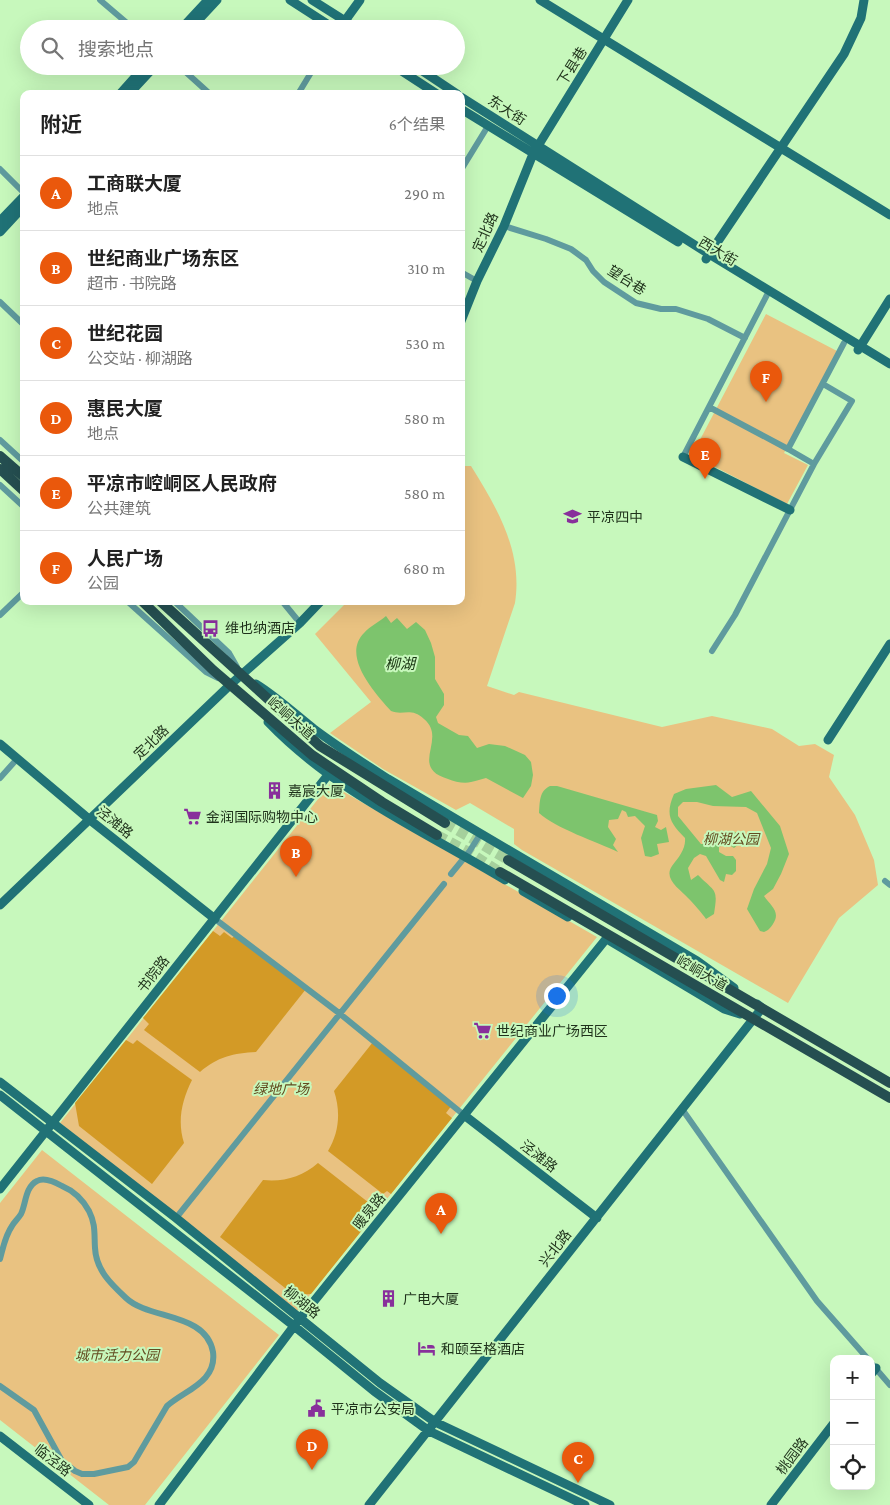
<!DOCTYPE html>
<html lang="zh">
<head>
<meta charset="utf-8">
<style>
  :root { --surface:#fff; --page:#f6f6f6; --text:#222; --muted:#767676; --line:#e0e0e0; --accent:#ea580c }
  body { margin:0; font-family:"Crimson Pro","Noto Sans SC",serif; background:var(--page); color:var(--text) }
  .controls { position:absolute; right:15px; bottom:15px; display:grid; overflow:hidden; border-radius:10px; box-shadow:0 5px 20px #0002 }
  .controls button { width:45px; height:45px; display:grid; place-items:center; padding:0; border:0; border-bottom:1px solid var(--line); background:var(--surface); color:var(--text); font:25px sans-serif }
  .you { position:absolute; left:556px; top:995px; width:18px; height:18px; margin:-12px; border:4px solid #fff; border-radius:50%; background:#1a73e8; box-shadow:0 0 0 8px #1a73e833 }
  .badge { display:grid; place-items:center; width:32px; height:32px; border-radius:50%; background:var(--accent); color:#fff; font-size:16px; font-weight:700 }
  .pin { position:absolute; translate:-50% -41px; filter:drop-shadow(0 1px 2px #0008) }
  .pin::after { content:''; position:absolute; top:26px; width:18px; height:15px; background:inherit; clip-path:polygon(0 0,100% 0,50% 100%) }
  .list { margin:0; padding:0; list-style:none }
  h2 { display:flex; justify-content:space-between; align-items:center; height:65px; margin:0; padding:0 20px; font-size:21px }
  h2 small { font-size:16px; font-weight:400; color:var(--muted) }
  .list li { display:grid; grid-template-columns:32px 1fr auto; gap:15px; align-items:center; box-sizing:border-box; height:75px; padding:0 20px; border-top:1px solid var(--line) }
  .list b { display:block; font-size:19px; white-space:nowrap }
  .list p { margin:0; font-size:16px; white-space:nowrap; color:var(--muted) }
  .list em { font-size:16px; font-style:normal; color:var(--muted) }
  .icon { flex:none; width:28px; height:28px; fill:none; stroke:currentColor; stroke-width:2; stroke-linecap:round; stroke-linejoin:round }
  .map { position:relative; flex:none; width:890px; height:1505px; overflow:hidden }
  .search { position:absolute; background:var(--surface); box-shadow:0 5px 20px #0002; left:20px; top:20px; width:445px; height:55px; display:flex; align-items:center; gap:12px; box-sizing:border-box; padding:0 18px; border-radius:28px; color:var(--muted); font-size:19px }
  .panel { position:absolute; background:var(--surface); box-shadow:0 5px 20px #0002; left:20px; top:90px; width:445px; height:515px; border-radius:10px }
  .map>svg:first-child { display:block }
  .green { fill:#e9c281 }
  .forest { fill:#d39a26 }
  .water { fill:#7dc46d }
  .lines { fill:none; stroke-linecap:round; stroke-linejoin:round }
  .primary-tunnel { stroke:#a5d09c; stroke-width:10; stroke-dasharray:10 5; stroke-linecap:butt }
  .street { stroke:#5f9b9e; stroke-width:6 }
  .secondary { stroke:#207276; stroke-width:9 }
  .primary { stroke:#254f51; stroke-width:10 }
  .labels { text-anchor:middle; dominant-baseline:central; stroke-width:4; stroke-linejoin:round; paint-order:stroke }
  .street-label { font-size:14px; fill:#1f321b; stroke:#c7f8bc }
  .poi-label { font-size:14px; fill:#1f321b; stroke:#c7f8bc; text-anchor:start }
  .park-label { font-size:14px; font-style:italic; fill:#644c21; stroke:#c7f8bc }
  .water-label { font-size:15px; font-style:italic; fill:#183411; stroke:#c7f8bc }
</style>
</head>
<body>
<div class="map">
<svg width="890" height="1505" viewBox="0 0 890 1505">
  <rect width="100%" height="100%" fill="#c7f8bc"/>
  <!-- green -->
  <path class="green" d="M766 314 837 351 784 453 808 465 787 504 692 455Z
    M461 466H471C497 508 523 551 515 603L487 686 514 695 519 692 662 727 712 716 772 729 799 746 815 744 834 755 829 777 855 815 874 860 878 885 839 918 788 1003 522 850 514 844V829L470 803 456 810 383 769 330 733 371 702 315 634 348 601H461Z
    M330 784 597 937 297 1311 60 1123Z
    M42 1150 279 1335 145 1505H109L0 1420V1203Z"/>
  <!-- forest -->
  <path class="forest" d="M213 931 220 936 224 932 232 938 236 935 306 989 256 1052C234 1053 217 1057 200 1072L144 1030 149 1024 143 1018Z
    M126 1040 133 1044 137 1040 192 1080C182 1100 177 1121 184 1143L152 1184 79 1126 75 1103Z
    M373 1042 452 1105 446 1113 452 1118 391 1194 387 1191 383 1194 328 1151C339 1133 341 1112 334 1091Z
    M318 1163 373 1206 370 1211 375 1214 311 1294 294 1295 220 1237 263 1180C284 1182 302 1177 318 1163Z"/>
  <!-- water -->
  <path class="water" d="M386 616 391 623 397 618 407 629 416 622 425 630 431 643 435 657V679L444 694V705L436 717 438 723 459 735 468 736 477 748 489 744 505 746 525 755 531 762 533 775 531 786 523 798 486 778C481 779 477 781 471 782 465 784 455 782 448 779 408 767 448 739 424 719 411 707 403 716 391 711 375 693 341 656 364 633 370 626 379 622 386 616Z
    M716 785 732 797 751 791 780 826 789 854 781 874 773 889 764 896C771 906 781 912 773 924 770 928 769 930 764 932L760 931 747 909 754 889 767 864 771 848 757 813 746 807 713 806 697 802H683L678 807V816L701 844H712L724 833 733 831 740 835V843L734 848 726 843 719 847V852L726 856H733L736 860V871L732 875 726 874 724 882 720 880 706 856 700 854 694 858 688 868 691 880 698 875C716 893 718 888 714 914L706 919C702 913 693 903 688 898 680 889 663 879 672 866 679 857 686 849 685 838 670 823 665 815 674 794L686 789Z
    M550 786H557L657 815 658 821 655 827 661 830 666 827 669 842 657 844 659 854 651 857 645 856 641 838 645 826 635 816 628 817 626 812 622 810 618 819 609 820 608 827 616 839 613 845 618 852C597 842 555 828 539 813 540 802 539 791 550 786Z"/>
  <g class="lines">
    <!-- primary-tunnel -->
    <path class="primary-tunnel" d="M445 823 508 860
      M437 835 469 852 500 872"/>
    <!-- street -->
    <path class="street" d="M100 0 134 29
      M179 66 210 94
      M298 94 315 66
      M0 169 24 193
      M461 170 488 126
      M504 226 546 239 571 249 586 260 593 271 604 282 636 303 661 309H676L708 319 745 338
      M461 272 477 281
      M0 302 24 325
      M709 407 788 449
      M0 440 24 462
      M683 457 769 291
      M814 464 788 449 844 343
      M0 485 24 507
      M127 601 206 672 218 678
      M174 601 229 653 237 667
      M282 601 300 623
      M0 615 24 592
      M712 651 735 615 814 464 852 401 823 384
      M0 778 17 759
      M451 874 469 852 481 833
      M885 881 890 885
      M215 919 339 1013 464 1115
      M682 1109 817 1301 868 1359
      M176 1218 444 884
      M0 1259C3 1248 5 1236 12 1226 14 1222 18 1219 21 1214 26 1204 25 1187 37 1181 44 1177 55 1182 62 1186 74 1191 83 1200 89 1211 96 1225 94 1234 95 1248 96 1270 111 1284 126 1298 149 1320 206 1312 213 1352 217 1382 185 1390 167 1406L134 1462 128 1467 94 1474H82L75 1471 62 1461 34 1410 0 1386
      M871 1363 890 1385"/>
    <!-- secondary -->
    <path class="secondary" d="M290 0 335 29
      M312 0 358 29
      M540 0 890 215
      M181 29 208 0
      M190 29 217 0
      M339 29 360 0
      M394 66 437 94
      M415 66 457 94
      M120 94 145 66
      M129 94 155 66
      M461 97 709 254 890 364
      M461 109 678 242
      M0 221 24 196
      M0 232 24 206
      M706 259 844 54 861 18 864 0
      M461 321 477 281 504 226 533 154 628 0
      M858 350 890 299
      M683 457 790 510
      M256 684C277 697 295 714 314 729 338 747 363 763 388 779L697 961 734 988
      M268 722C335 792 424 831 505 880
      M828 740 890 644
      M0 744 90 820 215 919
      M523 891 568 917
      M0 905 231 684 300 623 321 601
      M610 941 724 1009 740 1014
      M0 1082 176 1218 380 1383 435 1422 610 1505
      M0 1095 294 1326 374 1391 429 1431 585 1505
      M464 1115 597 1218
      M0 1189 328 775
      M871 1374 876 1368
      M0 1436 89 1505
      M159 1505 294 1326 606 939
      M369 1505 762 1008 757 1004
      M771 1505 834 1423"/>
    <!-- primary -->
    <path class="primary" d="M0 456 24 477
      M0 469 24 491
      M142 601 213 670 312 755 382 802 437 835
      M160 601 320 746 445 823
      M508 860 890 1083
      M500 872 890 1098"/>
  </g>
  <!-- icons -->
  <defs>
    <symbol id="school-bare" viewBox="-9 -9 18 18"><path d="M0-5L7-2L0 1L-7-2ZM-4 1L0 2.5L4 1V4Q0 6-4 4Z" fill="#882f9b" stroke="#c7f8bc" stroke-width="2.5" paint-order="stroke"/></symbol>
    <symbol id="bus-bare" viewBox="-9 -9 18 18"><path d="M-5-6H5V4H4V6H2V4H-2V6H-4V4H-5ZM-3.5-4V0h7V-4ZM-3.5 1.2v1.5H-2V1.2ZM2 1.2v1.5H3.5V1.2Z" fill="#882f9b" stroke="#c7f8bc" stroke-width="2.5" paint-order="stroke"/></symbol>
    <symbol id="building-bare" viewBox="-9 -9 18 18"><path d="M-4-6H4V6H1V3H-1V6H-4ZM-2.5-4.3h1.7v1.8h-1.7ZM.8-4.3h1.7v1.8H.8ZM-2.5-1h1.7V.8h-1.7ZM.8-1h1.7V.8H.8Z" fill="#882f9b" stroke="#c7f8bc" stroke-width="2.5" paint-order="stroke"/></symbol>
    <symbol id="supermarket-bare" viewBox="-9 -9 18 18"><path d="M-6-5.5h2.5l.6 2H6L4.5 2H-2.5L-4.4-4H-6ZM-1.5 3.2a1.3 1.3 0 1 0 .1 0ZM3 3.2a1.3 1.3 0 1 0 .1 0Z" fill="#882f9b" stroke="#c7f8bc" stroke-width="2.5" paint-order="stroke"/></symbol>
    <symbol id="hotel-bare" viewBox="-9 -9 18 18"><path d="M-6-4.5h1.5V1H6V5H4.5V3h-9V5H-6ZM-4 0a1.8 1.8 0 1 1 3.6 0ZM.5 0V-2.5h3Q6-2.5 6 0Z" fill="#882f9b" stroke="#c7f8bc" stroke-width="2.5" paint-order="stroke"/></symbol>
    <symbol id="civic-bare" viewBox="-9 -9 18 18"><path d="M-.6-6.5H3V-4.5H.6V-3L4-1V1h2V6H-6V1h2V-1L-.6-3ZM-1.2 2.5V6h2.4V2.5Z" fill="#882f9b" stroke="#c7f8bc" stroke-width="2.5" paint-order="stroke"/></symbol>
  </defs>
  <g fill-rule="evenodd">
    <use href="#school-bare" x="560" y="504" width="25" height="25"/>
    <use href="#bus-bare" x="198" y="616" width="25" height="25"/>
    <use href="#building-bare" x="262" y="778" width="25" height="25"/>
    <use href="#supermarket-bare" x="180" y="804" width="25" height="25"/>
    <use href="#supermarket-bare" x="470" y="1018" width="25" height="25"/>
    <use href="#building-bare" x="376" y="1286" width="25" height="25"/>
    <use href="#hotel-bare" x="414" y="1336" width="25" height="25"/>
    <use href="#civic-bare" x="304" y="1396" width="25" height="25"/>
  </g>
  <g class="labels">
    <!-- street labels -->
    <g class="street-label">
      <text transform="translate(572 66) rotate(-58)">下县巷</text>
      <text transform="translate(507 110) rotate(33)">东大街</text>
      <text transform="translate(485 232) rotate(-66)">定北路</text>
      <text transform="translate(718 251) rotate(31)">西大街</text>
      <text transform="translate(627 280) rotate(32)">望台巷</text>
      <text transform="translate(291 718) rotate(41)">崆峒大道</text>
      <text transform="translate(151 742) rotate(-44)">定北路</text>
      <text transform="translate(115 822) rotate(39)">泾滩路</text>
      <text transform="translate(702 973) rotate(30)">崆峒大道</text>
      <text transform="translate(153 974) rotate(-52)">书院路</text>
      <text transform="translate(539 1156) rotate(38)">泾滩路</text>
      <text transform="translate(369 1211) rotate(-51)">暖泉路</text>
      <text transform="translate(555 1248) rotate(-52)">兴北路</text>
      <text transform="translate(302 1302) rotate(39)">柳湖路</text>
      <text transform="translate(792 1456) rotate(-53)">桃园路</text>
      <text transform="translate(53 1460) rotate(38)">临泾路</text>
    </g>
    <!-- poi labels -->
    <g class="poi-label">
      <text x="587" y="517">平凉四中</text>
      <text x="225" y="628">维也纳酒店</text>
      <text x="288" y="791">嘉宸大厦</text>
      <text x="206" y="817">金润国际购物中心</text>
      <text x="496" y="1031">世纪商业广场西区</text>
      <text x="403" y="1299">广电大厦</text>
      <text x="441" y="1349">和颐至格酒店</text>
      <text x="331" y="1409">平凉市公安局</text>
    </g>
    <!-- park labels -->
    <g class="park-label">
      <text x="731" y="839">柳湖公园</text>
      <text x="281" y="1089">绿地广场</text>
      <text x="117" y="1355">城市活力公园</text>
    </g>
    <!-- water labels -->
    <g class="water-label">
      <text x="400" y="664">柳湖</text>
    </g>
  </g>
</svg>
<div class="controls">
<button>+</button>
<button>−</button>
<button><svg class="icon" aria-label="locate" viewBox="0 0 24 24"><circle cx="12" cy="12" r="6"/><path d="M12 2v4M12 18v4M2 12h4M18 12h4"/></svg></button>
</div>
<div class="you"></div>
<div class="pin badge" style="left:441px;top:1234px">A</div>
<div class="pin badge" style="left:296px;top:877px">B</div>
<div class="pin badge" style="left:578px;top:1483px">C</div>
<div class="pin badge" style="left:312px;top:1470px">D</div>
<div class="pin badge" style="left:705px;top:479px">E</div>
<div class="pin badge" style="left:766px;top:402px">F</div>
<div class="search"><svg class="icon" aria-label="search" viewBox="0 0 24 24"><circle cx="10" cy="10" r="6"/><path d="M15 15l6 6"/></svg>搜索地点</div>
<section class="panel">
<h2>附近<small>6个结果</small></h2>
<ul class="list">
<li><span class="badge">A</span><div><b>工商联大厦</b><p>地点</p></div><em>290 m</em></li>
<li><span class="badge">B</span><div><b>世纪商业广场东区</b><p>超市 · 书院路</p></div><em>310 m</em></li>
<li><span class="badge">C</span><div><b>世纪花园</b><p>公交站 · 柳湖路</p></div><em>530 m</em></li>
<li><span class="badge">D</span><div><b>惠民大厦</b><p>地点</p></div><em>580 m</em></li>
<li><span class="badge">E</span><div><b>平凉市崆峒区人民政府</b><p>公共建筑</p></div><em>580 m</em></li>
<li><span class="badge">F</span><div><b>人民广场</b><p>公园</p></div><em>680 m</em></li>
</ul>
</section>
</div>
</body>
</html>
